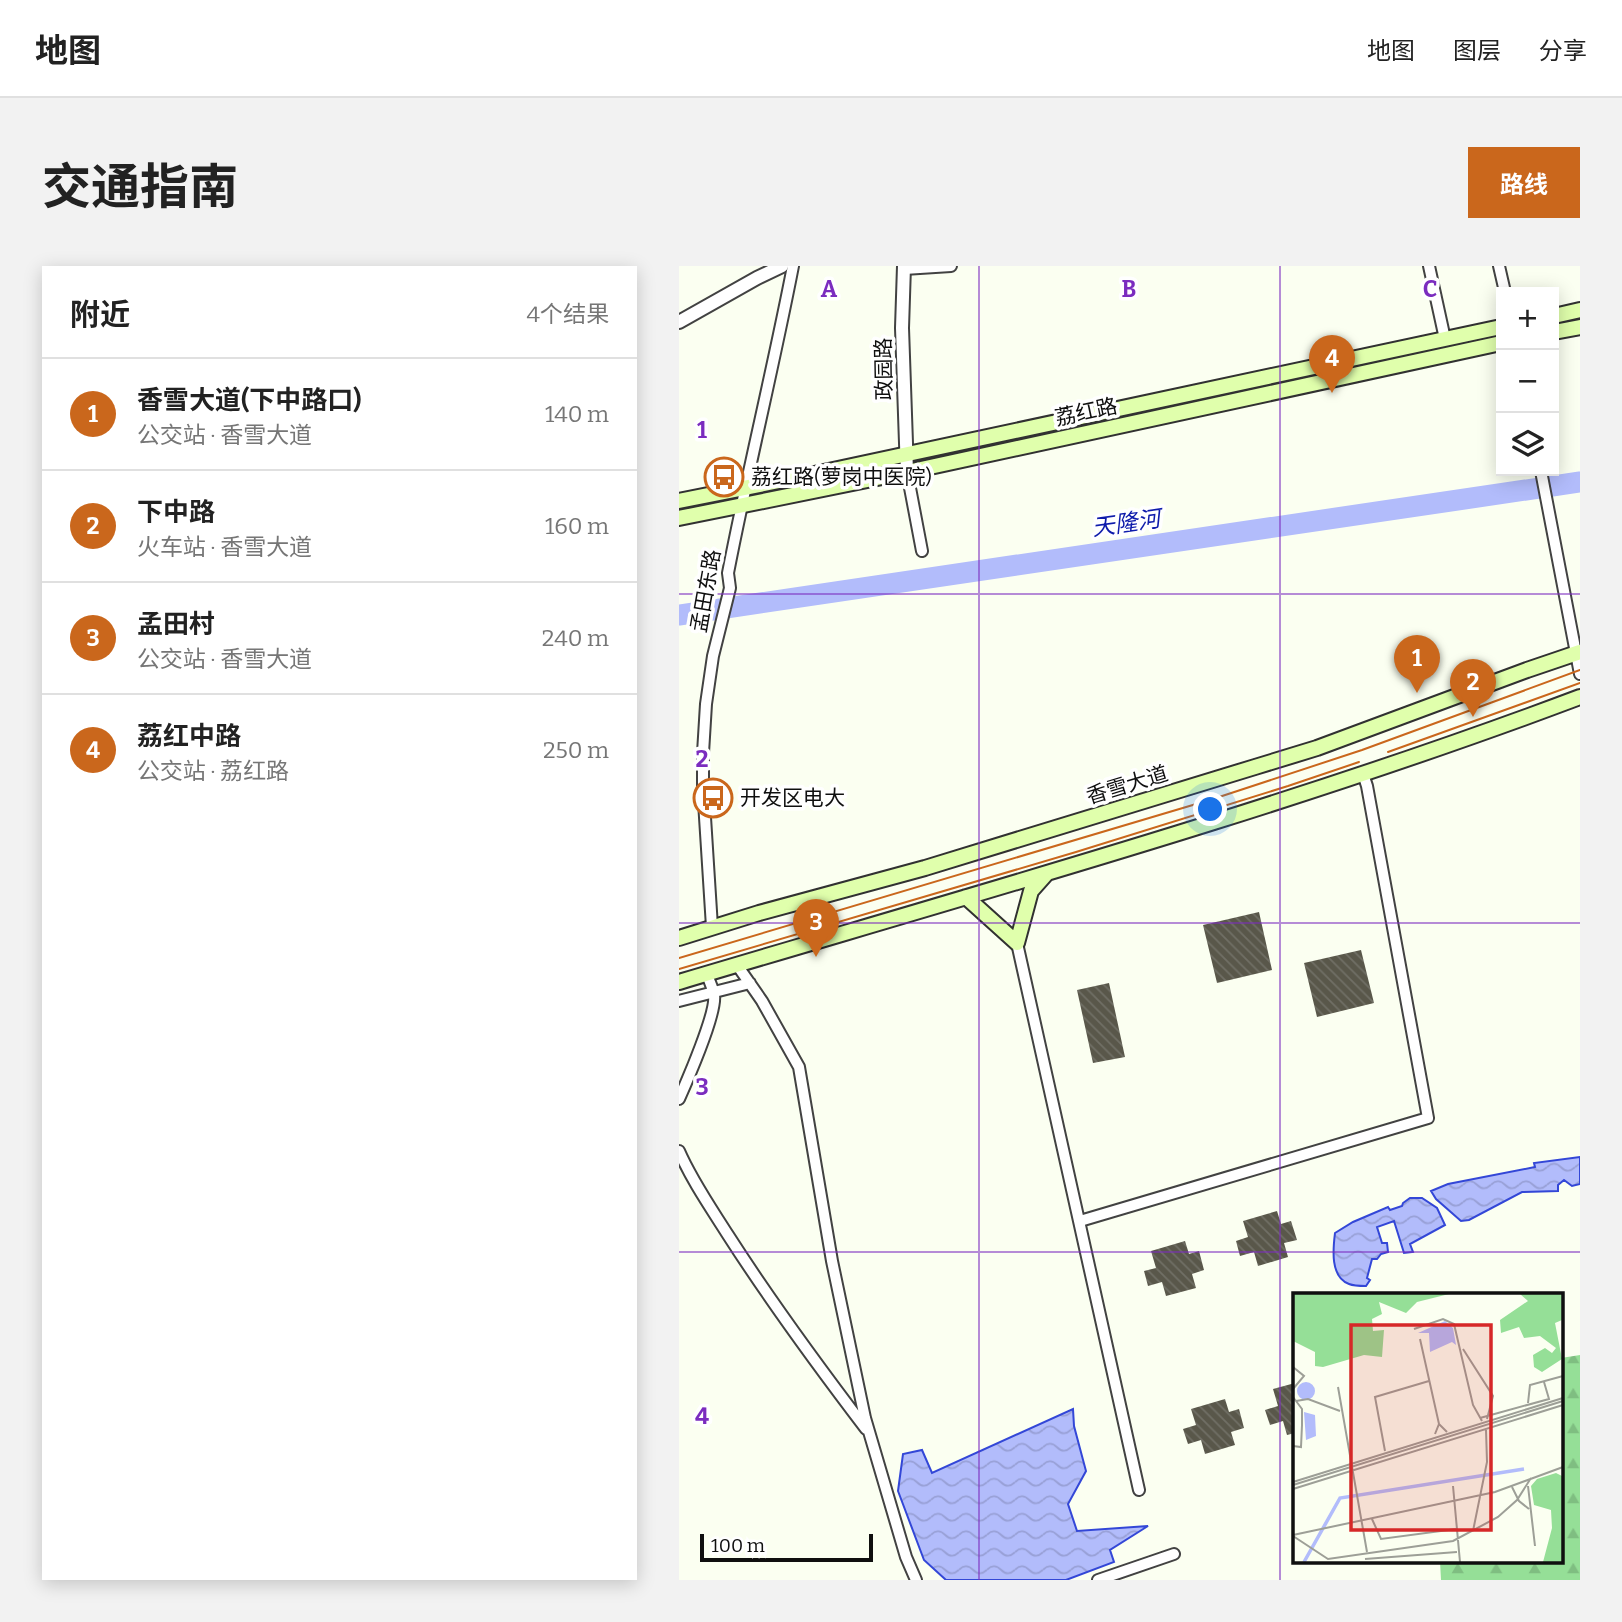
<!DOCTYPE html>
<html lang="zh">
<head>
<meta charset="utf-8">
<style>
  :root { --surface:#fff; --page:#f2f2f2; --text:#222; --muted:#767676; --line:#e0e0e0; --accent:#ca671c }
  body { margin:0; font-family:Bitter,"Noto Sans SC",serif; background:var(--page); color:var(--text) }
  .controls { position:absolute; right:21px; top:21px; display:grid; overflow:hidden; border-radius:0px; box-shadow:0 4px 18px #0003 }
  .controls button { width:63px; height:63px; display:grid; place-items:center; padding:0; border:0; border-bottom:2px solid var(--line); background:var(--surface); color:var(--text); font:35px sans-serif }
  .scale { position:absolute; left:21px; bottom:18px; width:173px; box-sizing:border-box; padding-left:7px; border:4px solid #0f0f0f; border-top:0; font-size:19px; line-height:24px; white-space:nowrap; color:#0f0f0f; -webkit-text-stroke:5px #fff; paint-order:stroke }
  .you { position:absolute; left:532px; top:544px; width:24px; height:24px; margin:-18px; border:5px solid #fff; border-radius:50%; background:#1a73e8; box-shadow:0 0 0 10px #1a73e833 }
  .badge { display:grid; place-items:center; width:46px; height:46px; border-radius:50%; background:var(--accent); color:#fff; font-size:23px; font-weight:700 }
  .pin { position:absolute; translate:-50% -58px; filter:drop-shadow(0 2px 4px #0008) }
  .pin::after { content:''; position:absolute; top:37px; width:24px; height:21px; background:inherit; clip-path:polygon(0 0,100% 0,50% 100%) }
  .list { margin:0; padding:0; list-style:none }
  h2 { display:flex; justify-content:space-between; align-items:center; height:91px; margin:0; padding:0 28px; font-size:30px }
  h2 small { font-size:23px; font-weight:400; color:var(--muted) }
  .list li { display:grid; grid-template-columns:46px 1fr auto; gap:21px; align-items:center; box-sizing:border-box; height:112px; padding:0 28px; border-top:2px solid var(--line) }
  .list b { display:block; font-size:26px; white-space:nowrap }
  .list p { margin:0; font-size:23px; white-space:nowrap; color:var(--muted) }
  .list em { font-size:23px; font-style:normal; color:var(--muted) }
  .icon { flex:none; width:38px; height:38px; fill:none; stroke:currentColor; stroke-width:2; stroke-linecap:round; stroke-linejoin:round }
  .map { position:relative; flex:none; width:901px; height:1314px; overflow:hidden; border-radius:0px }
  header { display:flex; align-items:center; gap:42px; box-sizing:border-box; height:98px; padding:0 35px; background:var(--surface); border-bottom:2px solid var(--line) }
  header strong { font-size:33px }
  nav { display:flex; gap:38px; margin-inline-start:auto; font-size:24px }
  .intro { display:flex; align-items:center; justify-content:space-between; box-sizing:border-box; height:168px; padding:0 42px }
  h1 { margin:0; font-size:49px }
  .button { padding:18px 32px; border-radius:0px; background:var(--accent); color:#fff; font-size:24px; font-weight:700 }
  main { display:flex; gap:42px; padding:0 42px }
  aside { flex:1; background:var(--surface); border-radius:0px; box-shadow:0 4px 18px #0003 }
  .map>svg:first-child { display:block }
  .forest { fill:url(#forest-firs) }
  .water { fill:url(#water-waves); stroke:#3347d7; stroke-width:2 }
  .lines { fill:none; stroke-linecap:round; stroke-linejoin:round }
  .river { stroke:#b2bcfb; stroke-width:21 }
  .building { fill:url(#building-back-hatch) }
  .minor-casing { stroke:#424242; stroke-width:14 }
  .tertiary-casing { stroke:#424242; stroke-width:16 }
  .secondary-casing { stroke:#313131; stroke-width:18 }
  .minor { stroke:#fff; stroke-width:10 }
  .tertiary { stroke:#fff; stroke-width:12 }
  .secondary { stroke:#e0ffac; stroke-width:14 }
  .tram { stroke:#ca671c; stroke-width:2 }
  .grid { fill:none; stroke:#7b2cbf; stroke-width:2; stroke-opacity:0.55 }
  .labels { text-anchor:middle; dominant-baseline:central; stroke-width:7; stroke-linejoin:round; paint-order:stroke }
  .street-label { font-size:21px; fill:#0f0f0f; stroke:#fff }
  .poi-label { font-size:21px; fill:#0f0f0f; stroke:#fff; text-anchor:start }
  .water-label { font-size:23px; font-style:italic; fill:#0e1bab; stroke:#fff }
  .inset-river { fill:none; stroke:#b2bcfb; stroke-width:3.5 }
  .inset-road { fill:none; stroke:#9d9f97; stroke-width:2 }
  .view { fill:#d62828; fill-opacity:0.15; stroke:#d62828; stroke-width:3.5 }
  .inset-edge { fill:none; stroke:#0f0f0f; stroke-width:3.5 }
  .grid-label { font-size:23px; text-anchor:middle; font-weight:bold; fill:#7b2cbf; stroke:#fff; stroke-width:7; stroke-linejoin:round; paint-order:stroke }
</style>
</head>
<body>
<header>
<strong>地图</strong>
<nav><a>地图</a><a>图层</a><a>分享</a></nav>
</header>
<div class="intro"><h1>交通指南</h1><a class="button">路线</a></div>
<main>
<aside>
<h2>附近<small>4个结果</small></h2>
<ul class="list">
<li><span class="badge">1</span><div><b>香雪大道(下中路口)</b><p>公交站 · 香雪大道</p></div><em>140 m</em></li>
<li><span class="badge">2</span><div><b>下中路</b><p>火车站 · 香雪大道</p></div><em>160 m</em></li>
<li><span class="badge">3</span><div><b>孟田村</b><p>公交站 · 香雪大道</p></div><em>240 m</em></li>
<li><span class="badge">4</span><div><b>荔红中路</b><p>公交站 · 荔红路</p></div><em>250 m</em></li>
</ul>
</aside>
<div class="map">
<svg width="901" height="1314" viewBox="0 0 901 1314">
  <defs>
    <pattern id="forest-firs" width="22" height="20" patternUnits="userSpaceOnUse" patternTransform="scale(1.75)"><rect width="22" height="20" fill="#95df97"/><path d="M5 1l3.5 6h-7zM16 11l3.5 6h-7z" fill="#7fbe81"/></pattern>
    <pattern id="water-waves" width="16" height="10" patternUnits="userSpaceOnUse" patternTransform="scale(1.75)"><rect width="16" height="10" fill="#b2bcfb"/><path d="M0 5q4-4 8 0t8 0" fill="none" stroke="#98a0d6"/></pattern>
    <pattern id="building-back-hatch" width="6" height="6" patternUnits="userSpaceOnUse" patternTransform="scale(1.75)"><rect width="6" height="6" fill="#59574a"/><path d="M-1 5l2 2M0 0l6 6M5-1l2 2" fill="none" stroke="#706f65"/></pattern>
  </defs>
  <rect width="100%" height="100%" fill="#fbfff1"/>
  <!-- forest -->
  <path class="forest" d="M901 1089V1314H762L761 1295H882V1092Z"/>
  <!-- water -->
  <path class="water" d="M901 891V918L893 920 885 914 879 919V925L843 926 790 954 782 955 757 933 752 925 769 918 856 901 855 897Z
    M731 932H743L758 942 766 959 731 978 734 986 725 987 715 955 698 961 703 977H708L709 986 702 988 698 993H693L688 1012 691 1014 687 1020C681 1020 675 1020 670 1018 651 1011 654 983 656 967L674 956 709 941 711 944 723 940 724 937Z
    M394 1143 395 1160 407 1205 389 1238 398 1265 469 1260 431 1284 435 1296 387 1314H267L245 1294 219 1225 224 1188 243 1184 253 1207Z"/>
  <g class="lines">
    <!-- river -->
    <path class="river" d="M0 349 901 216"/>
  </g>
  <!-- building -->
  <path class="building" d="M580 646 593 704 538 717 524 659Z
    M682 684 695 737 638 751 625 697Z
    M430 717 446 791 414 797 398 724Z
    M598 945 602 958 612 955 618 974 605 977 609 991 579 1000 575 986 561 990 557 975 569 971 564 955Z
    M506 975 510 988 520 985 525 1004 513 1008 517 1022 487 1030 483 1016 469 1020 465 1005 477 1002 472 985Z
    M616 1117V1167L608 1169 604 1155 591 1159 586 1144 599 1140 594 1123Z
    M546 1133 550 1146 560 1143 565 1162 552 1166 556 1179 526 1188 522 1174 509 1178 504 1163 517 1159 512 1143Z"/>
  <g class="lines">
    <defs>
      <path id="minor" d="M750 0 766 73
        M820 0 826 26
        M225 3 272 0
        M862 205 901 408
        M228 206 243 285
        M33 661 24 520V487L27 438 34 390 51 322 49 307C69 204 94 103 114 0
        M338 677 460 1224
        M58 699 83 735 120 801 153 995 186 1152 227 1291 237 1314
        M0 735 71 717
        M0 833C8 815 38 746 35 729 34 722 30 715 28 708
        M0 885C13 915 32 942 49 969 92 1036 139 1100 187 1163
        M401 955 749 852 688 520 684 508
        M419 1314 495 1288"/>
      <path id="tertiary" d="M225 0 223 62 228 206
        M0 56 78 12 103 0"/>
      <path id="secondary" d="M875 50 901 44
        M875 66 901 61
        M0 235 140 207 822 61
        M0 252 228 206 822 77
        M287 631 338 677
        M0 672 80 647 246 602 576 501 638 482 848 404 901 386
        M338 677 352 625 368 607
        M0 716C302 626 606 542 901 431"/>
    </defs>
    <!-- minor casing -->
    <use href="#minor" class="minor-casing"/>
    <!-- tertiary casing -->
    <use href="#tertiary" class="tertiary-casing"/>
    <!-- secondary casing -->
    <use href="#secondary" class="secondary-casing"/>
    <!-- minor -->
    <use href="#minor" class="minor"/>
    <!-- tertiary -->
    <use href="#tertiary" class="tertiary"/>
    <!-- secondary -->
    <use href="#secondary" class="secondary"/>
    <!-- tram -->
    <path class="tram" d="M709 486 901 417
      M0 692 534 533 683 484 901 404
      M0 703 397 586 609 520 680 496"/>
  </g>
  <!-- grid -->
  <path class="grid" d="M300 0V1314M601 0V1314M0 328H901M0 657H901M0 986H901"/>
  <!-- icons -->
  <defs>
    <symbol id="bus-ring" viewBox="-11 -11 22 22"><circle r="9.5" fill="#fff" stroke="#ca671c" stroke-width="1.5"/><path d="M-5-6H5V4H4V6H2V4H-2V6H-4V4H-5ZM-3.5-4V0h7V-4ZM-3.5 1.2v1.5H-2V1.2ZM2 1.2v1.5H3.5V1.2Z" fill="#ca671c"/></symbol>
  </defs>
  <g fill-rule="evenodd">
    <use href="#bus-ring" x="23" y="189" width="44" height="44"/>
    <use href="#bus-ring" x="12" y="510" width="44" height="44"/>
  </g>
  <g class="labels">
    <!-- street labels -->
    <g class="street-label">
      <text transform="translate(205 103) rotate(-91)">政园路</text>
      <text transform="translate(407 146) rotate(-12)">荔红路</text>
      <text transform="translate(27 325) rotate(-80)">孟田东路</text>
      <text transform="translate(448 519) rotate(-17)">香雪大道</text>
    </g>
    <!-- poi labels -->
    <g class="poi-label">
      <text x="72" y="211">荔红路(萝岗中医院)</text>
      <text x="61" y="532">开发区电大</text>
    </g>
    <!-- water labels -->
    <g class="water-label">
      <text transform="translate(447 257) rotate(-8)">天隆河</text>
    </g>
  </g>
  <!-- overview -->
  <g transform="translate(614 1027)">
    <rect width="270" height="270" fill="#fbfff1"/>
    <path d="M0 1H156L124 9 113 20 86 9 89 21 79 26 80 38 91 37 89 64 71 62 30 74 22 73V59L0 48ZM227 1H269V27L262 30 269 66 249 79 241 74 240 62 252 55 259 60 263 55 247 43 231 45 226 34 208 40 207 27 235 8ZM263 180 269 183V269H250L259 235 258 217 241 212 238 193 244 186Z" fill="#95df97"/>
    <path d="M152 28 160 35 163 52 159 49 137 59 136 40H125ZM4 98a9 9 0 1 1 18 0a9 9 0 1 1-18 0ZM11 119 22 122 23 143 13 147Z" fill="#b2bcfb"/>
    <path class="inset-river" d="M11 269 47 205 231 176"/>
    <path class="inset-road" d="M121 36 150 26 161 31 180 112 189 128M127 46 146 131M170 56 200 103 194 126M0 74 11 83 0 96M45 94 74 259M0 104 9 116V132L8 154 0 153M3 108 15 106 47 118M235 110 237 92 270 83M187 125 256 106 251 89M142 141 146 131 154 139M92 158 82 104 136 88M0 189 270 105M0 192 270 108M160 193 167 269M235 193 242 253M219 194 226 208 236 216M0 196 270 112M79 226 88 246 163 236M180 238 194 169 193 137M0 242 202 199 270 174M0 243 35 266 160 248 205 224 224 207 238 185M72 266 164 259"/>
    <path class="view" d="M58 32H198V237H58Z"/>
    <rect width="270" height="270" class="inset-edge"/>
  </g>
  <g class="grid-label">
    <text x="150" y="31">A</text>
    <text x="450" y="31">B</text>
    <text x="751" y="31">C</text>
    <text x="23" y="172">1</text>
    <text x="23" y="501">2</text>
    <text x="23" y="829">3</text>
    <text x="23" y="1158">4</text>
  </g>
</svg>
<div class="controls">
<button>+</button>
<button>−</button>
<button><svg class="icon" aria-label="layers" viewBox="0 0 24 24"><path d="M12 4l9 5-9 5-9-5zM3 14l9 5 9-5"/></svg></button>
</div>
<div class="scale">100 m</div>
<div class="you"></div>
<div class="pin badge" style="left:738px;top:427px">1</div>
<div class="pin badge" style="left:794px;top:451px">2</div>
<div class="pin badge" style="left:137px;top:691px">3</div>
<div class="pin badge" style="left:653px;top:127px">4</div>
</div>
</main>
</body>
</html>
